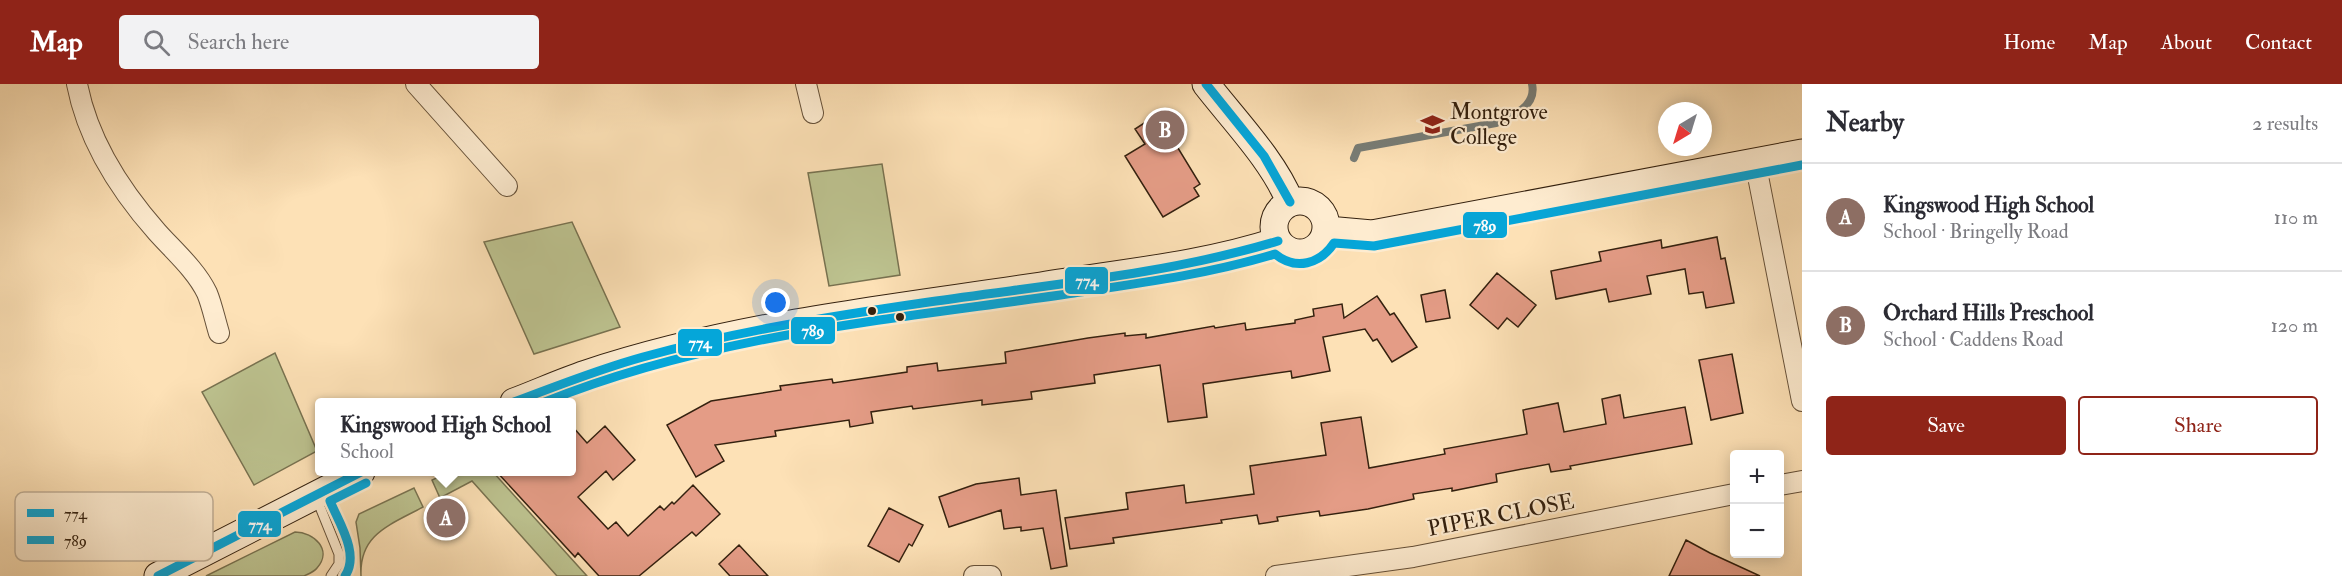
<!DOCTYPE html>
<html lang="en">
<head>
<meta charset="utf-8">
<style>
  :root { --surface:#fff; --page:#f2f2f3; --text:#2b2b33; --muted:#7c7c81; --line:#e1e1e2; --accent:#8f2418 }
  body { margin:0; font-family:"IM FELL Double Pica",serif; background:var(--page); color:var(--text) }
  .controls { position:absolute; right:18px; bottom:18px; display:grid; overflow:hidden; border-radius:6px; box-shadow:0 3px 15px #0003 }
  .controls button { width:54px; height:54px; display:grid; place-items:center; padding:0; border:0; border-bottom:2px solid var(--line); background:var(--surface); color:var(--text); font:30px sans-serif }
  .compass { position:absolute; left:1658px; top:18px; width:54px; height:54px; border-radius:50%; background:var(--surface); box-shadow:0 3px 15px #0003; rotate:218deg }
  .you { position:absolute; left:776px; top:219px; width:21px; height:21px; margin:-15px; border:4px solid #fff; border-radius:50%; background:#1a73e8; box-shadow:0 0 0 9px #1a73e833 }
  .badge { display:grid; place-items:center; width:39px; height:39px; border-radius:50%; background:var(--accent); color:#fff; font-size:20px; font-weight:700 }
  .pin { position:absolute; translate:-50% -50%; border:3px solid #fff; box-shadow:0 2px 6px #0006 }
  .popup { position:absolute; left:315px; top:314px; width:261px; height:78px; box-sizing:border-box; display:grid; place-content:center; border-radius:6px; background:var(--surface); filter:drop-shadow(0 2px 4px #0005); font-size:20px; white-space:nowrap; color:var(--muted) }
  .popup b { font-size:22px; color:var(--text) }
  .popup::after { content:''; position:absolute; left:50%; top:100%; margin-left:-12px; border:12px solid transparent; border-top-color:var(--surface) }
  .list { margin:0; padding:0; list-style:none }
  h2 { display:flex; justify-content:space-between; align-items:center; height:78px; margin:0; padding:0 24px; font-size:26px }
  h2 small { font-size:20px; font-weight:400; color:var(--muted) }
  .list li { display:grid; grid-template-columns:39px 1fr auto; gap:18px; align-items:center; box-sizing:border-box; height:108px; padding:0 24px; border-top:2px solid var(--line) }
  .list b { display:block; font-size:22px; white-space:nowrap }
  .list p { margin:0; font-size:20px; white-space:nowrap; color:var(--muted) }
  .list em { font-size:20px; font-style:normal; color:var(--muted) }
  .actions { display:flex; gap:12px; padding:18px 24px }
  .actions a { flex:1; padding:14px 0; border:2px solid var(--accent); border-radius:6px; text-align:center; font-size:21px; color:var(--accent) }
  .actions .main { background:var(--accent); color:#fff }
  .icon { flex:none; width:33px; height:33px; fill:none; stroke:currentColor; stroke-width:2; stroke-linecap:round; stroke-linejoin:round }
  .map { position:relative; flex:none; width:1802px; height:492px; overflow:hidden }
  header { display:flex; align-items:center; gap:36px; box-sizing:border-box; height:84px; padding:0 30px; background:var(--accent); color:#fff }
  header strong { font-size:28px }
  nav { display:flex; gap:33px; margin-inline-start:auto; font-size:21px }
  .search { width:420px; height:54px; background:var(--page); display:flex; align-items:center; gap:15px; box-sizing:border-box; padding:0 21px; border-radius:6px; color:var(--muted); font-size:22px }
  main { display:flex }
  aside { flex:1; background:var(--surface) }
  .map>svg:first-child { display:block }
  .green { fill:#bdc390; stroke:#787250; stroke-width:1.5 }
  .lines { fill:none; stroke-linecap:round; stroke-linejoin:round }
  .stream { stroke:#787d76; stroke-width:8 }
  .building { fill:#e49c86; stroke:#34210f; stroke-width:1.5 }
  .lane-casing { stroke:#665139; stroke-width:11 }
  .street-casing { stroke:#665139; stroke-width:22 }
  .secondary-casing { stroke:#34210f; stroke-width:29 }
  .lane { stroke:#feecd0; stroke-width:9 }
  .street { stroke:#feecd0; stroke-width:20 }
  .secondary { stroke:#feecd0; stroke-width:27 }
  .bus-1-casing { stroke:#feecd0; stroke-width:14 }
  .bus-2-casing { stroke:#feecd0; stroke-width:14 }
  .bus-1 { stroke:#05a6d9; stroke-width:9 }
  .bus-2 { stroke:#05a6d9; stroke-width:9 }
  .bus-dot { fill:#34210f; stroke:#feecd0; stroke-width:2 }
  .labels { text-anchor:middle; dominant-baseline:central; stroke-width:4.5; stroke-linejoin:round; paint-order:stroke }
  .poi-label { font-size:22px; fill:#34210f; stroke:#feecd0; text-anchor:start }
  .street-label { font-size:22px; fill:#34210f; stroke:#feecd0 }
  .key { fill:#feecd0; stroke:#c1af96; stroke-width:1.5 }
  .key-label { font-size:16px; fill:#34210f }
  .line-badge { stroke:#feecd0; stroke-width:2 }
  .badge-label { font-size:16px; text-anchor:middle; font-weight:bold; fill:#fff }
</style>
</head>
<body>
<header>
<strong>Map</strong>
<div class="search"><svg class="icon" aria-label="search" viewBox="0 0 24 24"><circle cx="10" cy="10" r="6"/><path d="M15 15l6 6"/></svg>Search here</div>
<nav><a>Home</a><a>Map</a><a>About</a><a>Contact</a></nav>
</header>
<main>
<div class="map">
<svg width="1802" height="492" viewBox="0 0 1802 492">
  <rect width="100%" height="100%" fill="#fde1b6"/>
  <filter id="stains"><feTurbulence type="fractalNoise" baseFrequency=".00333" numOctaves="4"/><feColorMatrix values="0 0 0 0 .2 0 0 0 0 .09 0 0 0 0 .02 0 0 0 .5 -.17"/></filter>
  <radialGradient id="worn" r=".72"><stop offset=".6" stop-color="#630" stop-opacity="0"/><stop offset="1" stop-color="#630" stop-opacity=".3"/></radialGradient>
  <!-- green -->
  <path class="green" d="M882 80 900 191 829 202 808 89Z
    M572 138 620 243 534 270 484 158Z
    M275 269 317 367 254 401 202 308Z
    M449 388H493L587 492H557L472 397 440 414 432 396Z
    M414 404 423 423C390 441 359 450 361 492L360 464 356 438 359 430Z
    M295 448C314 448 333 466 317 484 314 488 308 490 304 492H206Z"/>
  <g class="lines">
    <!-- stream -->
    <path class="stream" d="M1354 74 1358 64 1496 39C1513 32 1537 22 1532 0"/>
  </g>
  <!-- building -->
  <path class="building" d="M1155 32 1165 47 1167 46 1200 100 1194 104 1199 112 1163 133 1125 72 1145 60 1135 45Z
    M1717 153 1721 175 1725 174 1734 219 1706 224 1703 208 1689 210 1685 185 1647 192 1651 210 1609 218 1606 205 1556 215 1551 187 1601 177 1599 168 1661 156 1662 164Z
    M1497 189 1536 221 1518 243 1507 234 1498 245 1470 221Z
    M1445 206 1450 234 1426 238 1421 211Z
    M1377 212 1390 231 1394 229 1417 263 1392 278 1377 255 1373 257 1365 245 1323 253 1330 287 1292 294 1291 287 1203 300 1207 333 1168 338 1160 281 1094 291 1095 299 1031 308 1032 315 982 321V316L913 325 912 322 871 328 873 339 850 343 849 336 775 347 776 352 715 361 724 377 696 393 667 341 711 317 781 306 780 302 832 295 833 299 907 288V283L937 279 938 287 1006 279 1005 268 1088 254 1125 249V252L1146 250V254L1214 242 1215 244 1245 239 1246 246 1295 239V236L1314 232 1313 225 1342 220 1344 234Z
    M1732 270 1743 329 1711 336 1699 276Z
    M1620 311 1624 334 1685 323 1692 360 1570 382 1571 385 1551 388 1549 380 1496 390 1497 398 1452 407V404L1413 410 1414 415 1368 425 1320 432 1319 427 1277 433 1278 437 1259 440 1257 431 1221 436 1222 439 1113 454 1114 459 1070 465 1065 434 1128 425 1126 409 1184 401 1186 419 1254 410 1250 382 1326 371 1321 339 1361 333 1369 384 1445 370 1444 365 1527 350 1523 326 1558 319 1564 348 1606 340 1602 315Z
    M572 342 587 359 605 342 635 376 613 396 606 387 578 413 608 445 616 438 628 452 660 422 664 426 672 418 674 420 693 401 720 430 696 452 692 448 639 492H599L578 469 575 473 496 387H572Z
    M1019 394 1021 411 1056 406 1067 482 1051 485 1043 444 1021 447V443L1004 445 1001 426 949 443 939 413 976 400Z
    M889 424 923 441 912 462 909 460 899 478 868 462Z
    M1686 456 1710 469 1760 492H1669Z
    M739 461 768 492H730L719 480Z"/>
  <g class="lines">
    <defs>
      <path id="lane" d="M316 413 339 470V480L331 492"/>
      <path id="street" d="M77 0C88 57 119 105 157 148 174 167 196 186 207 209 212 221 215 236 219 249
        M416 0 507 102
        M806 0 813 29
        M1755 77 1802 317
        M1780 401 1802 397
        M974 492H991
        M1276 492 1413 473 1734 410"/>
      <path id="secondary" d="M1206 0C1233 35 1274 77 1290 118
        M1274 143a26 26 0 1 1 52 0a26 26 0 1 1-52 0Z
        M1327 146 1372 150 1802 69
        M514 318C538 309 562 298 586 290 733 241 889 225 1041 202 1120 189 1202 182 1278 157
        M158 492 361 388"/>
    </defs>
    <!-- lane casing -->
    <use href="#lane" class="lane-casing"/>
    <!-- street casing -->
    <use href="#street" class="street-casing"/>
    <!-- secondary casing -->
    <use href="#secondary" class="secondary-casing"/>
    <!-- lane -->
    <use href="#lane" class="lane"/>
    <!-- street -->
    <use href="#street" class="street"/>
    <!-- secondary -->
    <use href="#secondary" class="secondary"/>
    <defs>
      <path id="bus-1" d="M1206 0 1264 72 1290 118
        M514 318C557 302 599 285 643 273 737 247 833 232 929 218 1045 201 1165 191 1278 157
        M158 492 361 388"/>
      <path id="bus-2" d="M545 318C712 250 897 235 1074 209 1142 199 1209 190 1275 170 1296 187 1320 180 1334 159L1374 162 1802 81
        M345 492C360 470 339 439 330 417L366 399"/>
    </defs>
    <!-- bus-1 casing -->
    <use href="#bus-1" class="bus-1-casing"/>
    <!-- bus-2 casing -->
    <use href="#bus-2" class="bus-2-casing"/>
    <!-- bus-1 -->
    <use href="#bus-1" class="bus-1"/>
    <!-- bus-2 -->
    <use href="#bus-2" class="bus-2"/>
  </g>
  <!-- icons -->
  <defs>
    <symbol id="school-bare" viewBox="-9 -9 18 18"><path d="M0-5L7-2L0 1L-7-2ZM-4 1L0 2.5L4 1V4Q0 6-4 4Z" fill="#8f2418" stroke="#feecd0" stroke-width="2.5" paint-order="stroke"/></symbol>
  </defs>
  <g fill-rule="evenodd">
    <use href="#school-bare" x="1416" y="24" width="33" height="33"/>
  </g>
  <!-- markers -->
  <g class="bus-dot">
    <circle cx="872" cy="227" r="5"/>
    <circle cx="900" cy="233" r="5"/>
  </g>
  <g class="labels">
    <!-- poi labels -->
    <g class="poi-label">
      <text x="1450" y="28">Montgrove<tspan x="1450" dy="25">College</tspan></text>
    </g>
    <!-- street labels -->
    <g class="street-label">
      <text transform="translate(1501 431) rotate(-11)">PIPER CLOSE</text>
    </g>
  </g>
  <!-- legend -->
  <rect x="15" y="408" width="198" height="69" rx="9" class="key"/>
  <rect x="27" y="425" width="27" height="8" fill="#05a6d9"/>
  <rect x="27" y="452" width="27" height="8" fill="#05a6d9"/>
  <g class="key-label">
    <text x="64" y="435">774</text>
    <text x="64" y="462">789</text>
  </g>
  <g class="line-badge">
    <rect x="1462" y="127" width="46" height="28" rx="6" fill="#05a6d9"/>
    <rect x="1064" y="182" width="45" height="29" rx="6" fill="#05a6d9"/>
    <rect x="790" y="232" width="46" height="29" rx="6" fill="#05a6d9"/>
    <rect x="677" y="244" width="46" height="29" rx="6" fill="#05a6d9"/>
    <rect x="237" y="426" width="45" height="28" rx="6" fill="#05a6d9"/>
  </g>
  <g class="badge-label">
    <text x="1485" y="147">789</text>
    <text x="1087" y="202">774</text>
    <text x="813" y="252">789</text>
    <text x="700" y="264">774</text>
    <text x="260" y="446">774</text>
  </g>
  <rect width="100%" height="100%" filter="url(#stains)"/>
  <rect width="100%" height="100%" fill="url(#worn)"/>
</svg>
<div class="controls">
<button>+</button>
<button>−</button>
</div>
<svg class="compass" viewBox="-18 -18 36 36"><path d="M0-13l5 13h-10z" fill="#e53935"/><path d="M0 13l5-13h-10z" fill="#7c7c81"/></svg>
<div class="you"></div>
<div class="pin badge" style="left:446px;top:434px;background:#8d6e63">A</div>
<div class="popup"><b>Kingswood High School</b>School</div>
<div class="pin badge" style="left:1165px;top:46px;background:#8d6e63">B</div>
</div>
<aside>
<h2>Nearby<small>2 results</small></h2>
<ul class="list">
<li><span class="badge" style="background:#8d6e63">A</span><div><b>Kingswood High School</b><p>School · Bringelly Road</p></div><em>110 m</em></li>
<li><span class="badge" style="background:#8d6e63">B</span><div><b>Orchard Hills Preschool</b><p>School · Caddens Road</p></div><em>120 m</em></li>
</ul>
<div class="actions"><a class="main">Save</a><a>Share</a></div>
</aside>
</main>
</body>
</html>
